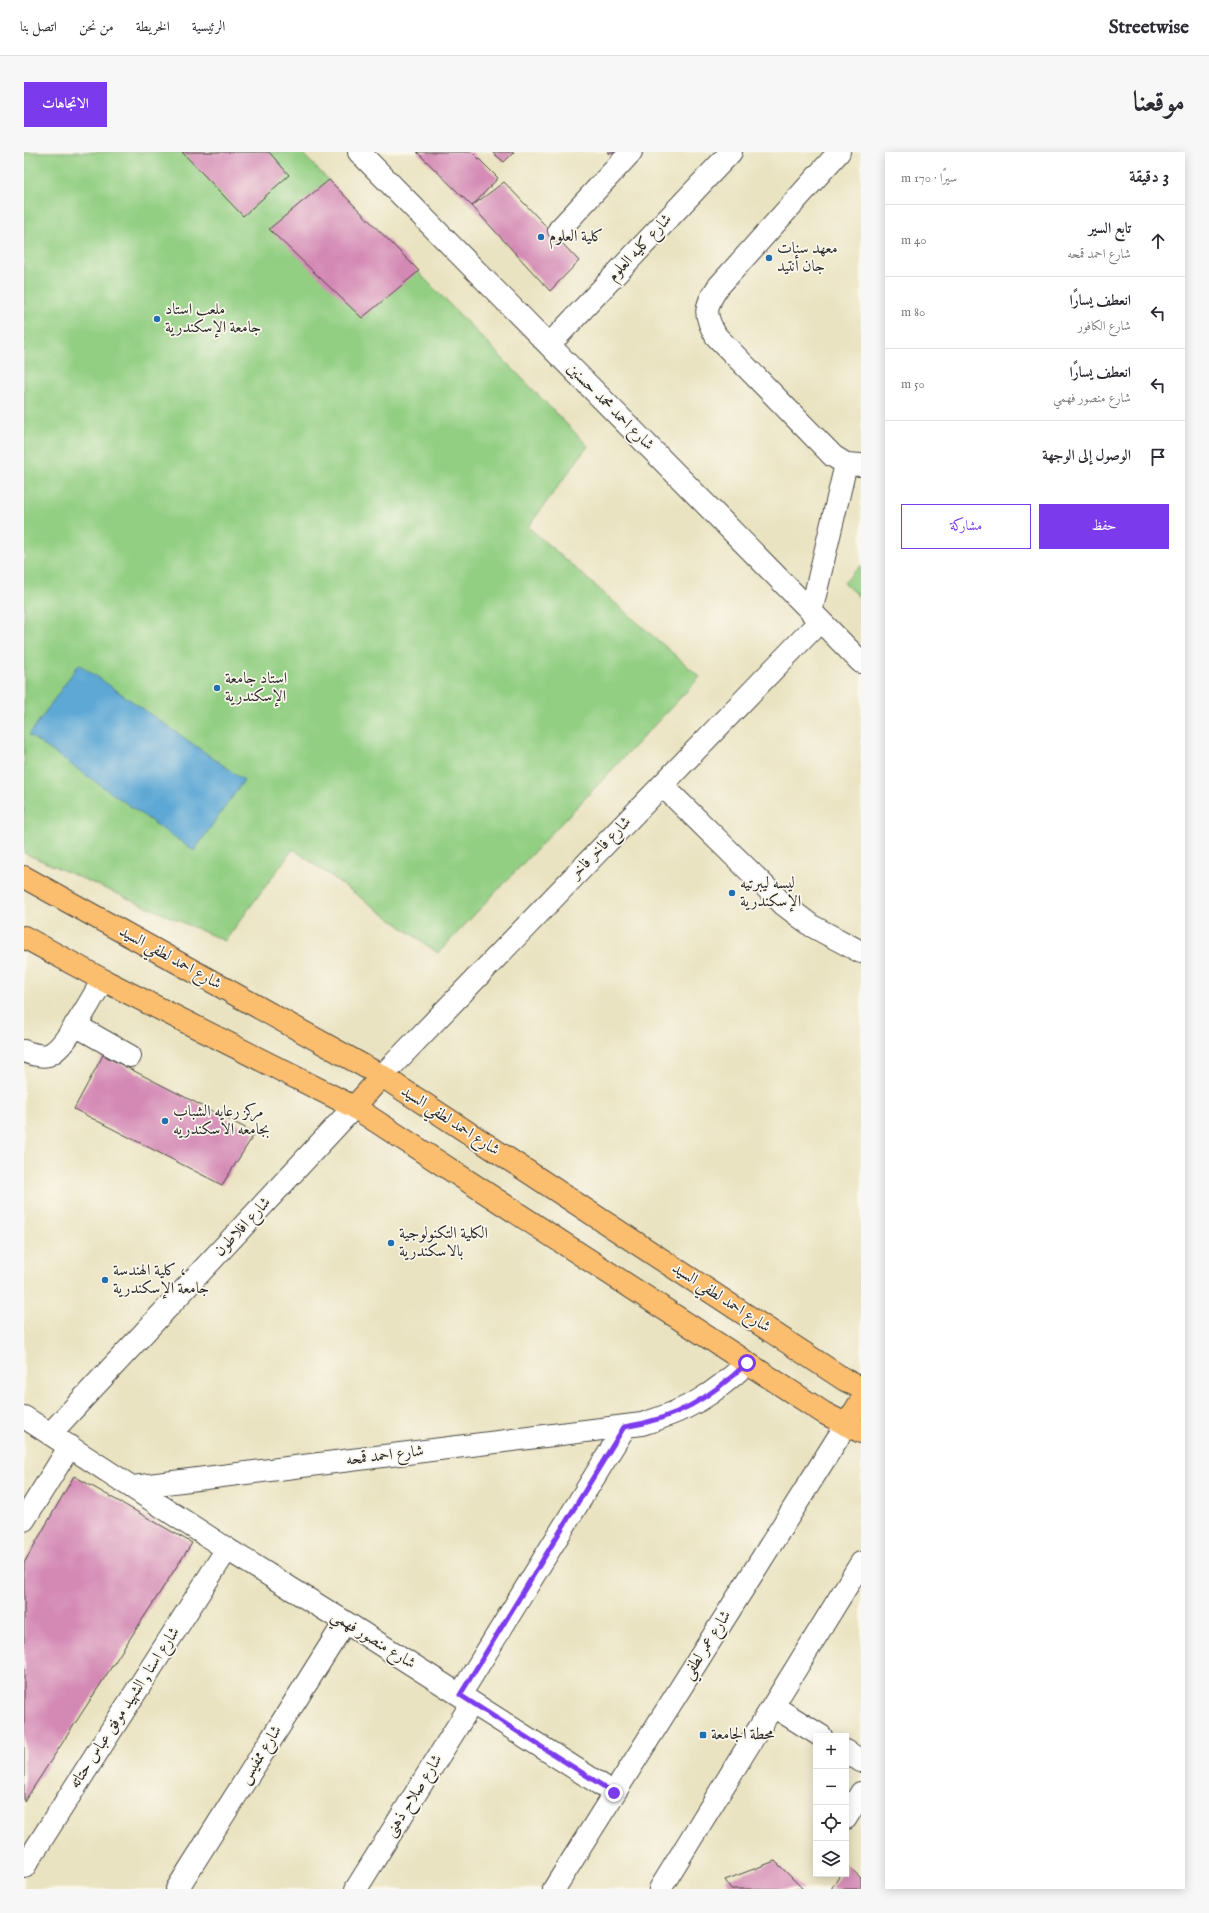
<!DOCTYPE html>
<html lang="ar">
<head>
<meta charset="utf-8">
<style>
  :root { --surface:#fff; --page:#f7f7f7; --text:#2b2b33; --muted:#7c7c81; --line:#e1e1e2; --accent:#7c3aed }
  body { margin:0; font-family:"IM FELL English",Amiri,serif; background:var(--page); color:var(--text); direction:rtl }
  .controls { position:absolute; right:12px; bottom:12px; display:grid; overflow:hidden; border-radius:0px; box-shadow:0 2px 10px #0003 }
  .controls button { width:36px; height:36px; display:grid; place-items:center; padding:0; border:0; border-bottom:1px solid var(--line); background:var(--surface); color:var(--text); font:20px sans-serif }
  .stop { position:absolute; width:12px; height:12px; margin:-9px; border:3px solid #7c3aed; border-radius:50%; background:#fff }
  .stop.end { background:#7c3aed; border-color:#fff; box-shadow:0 1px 4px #0008 }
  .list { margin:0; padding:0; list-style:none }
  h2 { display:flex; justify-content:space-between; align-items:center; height:52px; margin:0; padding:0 16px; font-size:17px }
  h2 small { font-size:13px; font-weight:400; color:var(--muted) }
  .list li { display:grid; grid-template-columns:26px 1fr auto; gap:12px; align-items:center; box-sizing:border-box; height:72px; padding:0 16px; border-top:1px solid var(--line) }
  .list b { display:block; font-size:15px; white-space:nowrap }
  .list p { margin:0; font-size:13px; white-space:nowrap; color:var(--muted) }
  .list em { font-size:13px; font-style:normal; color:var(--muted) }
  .actions { display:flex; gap:8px; padding:12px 16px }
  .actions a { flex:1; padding:9px 0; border:1px solid var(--accent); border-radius:0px; text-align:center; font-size:14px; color:var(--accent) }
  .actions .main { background:var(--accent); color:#fff }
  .icon { flex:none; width:22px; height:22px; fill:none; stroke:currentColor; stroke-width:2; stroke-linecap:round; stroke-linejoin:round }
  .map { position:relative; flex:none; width:837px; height:1737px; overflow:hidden; direction:ltr; border-radius:0px }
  header { display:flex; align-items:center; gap:24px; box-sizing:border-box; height:56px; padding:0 20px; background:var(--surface); border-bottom:1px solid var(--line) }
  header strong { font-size:19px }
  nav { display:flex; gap:22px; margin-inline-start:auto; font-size:14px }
  .intro { display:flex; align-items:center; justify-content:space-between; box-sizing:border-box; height:96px; padding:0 24px }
  h1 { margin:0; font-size:28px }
  .button { padding:10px 18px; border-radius:0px; background:var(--accent); color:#fff; font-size:14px; font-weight:700 }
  main { display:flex; gap:24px; padding:0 24px }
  aside { flex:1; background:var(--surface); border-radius:0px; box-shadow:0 2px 10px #0003 }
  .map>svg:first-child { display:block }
  .green { fill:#93cf83; stroke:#5f7d57 }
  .water { fill:#5da8d5; stroke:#446a80 }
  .building { fill:#d489b5 }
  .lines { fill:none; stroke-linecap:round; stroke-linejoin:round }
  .minor-casing { stroke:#484742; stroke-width:24 }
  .major-casing { stroke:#484742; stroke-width:24 }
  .minor { stroke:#fff; stroke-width:22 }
  .major { stroke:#fbbd6e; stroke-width:22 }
  .route { stroke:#7c3aed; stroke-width:5 }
  .poi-dot { fill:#1f6fb2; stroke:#fbf7ec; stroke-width:1.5 }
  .labels { text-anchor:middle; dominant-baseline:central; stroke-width:3.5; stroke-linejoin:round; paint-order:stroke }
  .poi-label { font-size:16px; fill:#2b2b2b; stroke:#fbf7ec; text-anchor:start }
  .street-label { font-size:16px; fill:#2b2b2b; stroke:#fbf7ec }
</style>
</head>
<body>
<header>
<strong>Streetwise</strong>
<nav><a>الرئيسية</a><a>الخريطة</a><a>من نحن</a><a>اتصل بنا</a></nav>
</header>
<div class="intro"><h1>موقعنا</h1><a class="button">الاتجاهات</a></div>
<main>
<aside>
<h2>3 دقيقة<small>سيرًا · 170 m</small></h2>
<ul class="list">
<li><svg class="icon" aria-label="ahead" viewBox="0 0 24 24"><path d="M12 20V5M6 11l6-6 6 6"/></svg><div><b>تابع السير</b><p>شارع احمد قمحه</p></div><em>40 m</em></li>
<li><svg class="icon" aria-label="left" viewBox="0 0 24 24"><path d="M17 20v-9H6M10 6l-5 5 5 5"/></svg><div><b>انعطف يسارًا</b><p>شارع الكافور</p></div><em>80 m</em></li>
<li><svg class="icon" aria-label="left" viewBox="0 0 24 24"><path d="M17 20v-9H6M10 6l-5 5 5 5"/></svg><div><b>انعطف يسارًا</b><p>شارع منصور فهمي</p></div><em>50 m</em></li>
<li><svg class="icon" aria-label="arrive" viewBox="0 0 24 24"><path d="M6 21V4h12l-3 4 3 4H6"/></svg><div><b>الوصول إلى الوجهة</b></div></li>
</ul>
<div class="actions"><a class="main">حفظ</a><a>مشاركة</a></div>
</aside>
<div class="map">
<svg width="837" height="1737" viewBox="0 0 837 1737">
  <rect width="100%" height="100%" fill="#fbf7ec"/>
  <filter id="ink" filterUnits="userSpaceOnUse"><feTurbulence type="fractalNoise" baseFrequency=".025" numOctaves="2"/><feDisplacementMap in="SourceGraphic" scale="8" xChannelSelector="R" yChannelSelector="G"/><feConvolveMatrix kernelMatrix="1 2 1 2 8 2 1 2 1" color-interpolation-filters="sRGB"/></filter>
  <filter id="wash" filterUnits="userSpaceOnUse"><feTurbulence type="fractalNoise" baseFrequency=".012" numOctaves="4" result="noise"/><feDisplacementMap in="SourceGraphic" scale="16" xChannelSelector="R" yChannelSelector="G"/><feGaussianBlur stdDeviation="0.9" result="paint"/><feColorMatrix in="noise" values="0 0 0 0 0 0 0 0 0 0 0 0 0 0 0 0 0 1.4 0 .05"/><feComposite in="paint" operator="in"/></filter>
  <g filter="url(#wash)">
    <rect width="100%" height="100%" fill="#eae3c1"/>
    <!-- green -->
    <path class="green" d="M0 0H277L564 294 504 375 676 525 414 801 269 697 201 789 0 701Z
      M837 413V447L820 431Z"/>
    <!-- water -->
    <path class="water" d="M55 512 220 628 170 699 5 583Z"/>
    <g id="blocks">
      <!-- building -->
      <path class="building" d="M158 0H245L265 23 219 64Z
        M393 0H448L474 26 448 54 480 30 555 109 526 139 448 54Z
        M468 0H490L480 10Z
        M583 0H599L591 8Z
        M305 28 395 119 338 166 245 77Z
        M79 903 231 981 198 1033 50 957Z
        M50 1324 168 1391 0 1650V1411Z
        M751 1709 779 1737H707L701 1728Z
        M823 1713 837 1726V1737H807L817 1722H822Z"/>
    </g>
  </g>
  <g filter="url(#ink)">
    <use href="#blocks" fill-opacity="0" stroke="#484742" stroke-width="1"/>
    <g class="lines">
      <defs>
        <path id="minor" d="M335 0 837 510
          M815 0 694 135C680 155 680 163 692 184L809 304 822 312 837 313
          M535 78 607 0
          M525 193 707 0
          M787 460 822 312
          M638 633 760 753 788 774 837 800
          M51 873 106 904
          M0 899C8 902 16 905 24 903 42 897 68 845 79 828
          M358 924 796 469
          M0 1265 203 1397 321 1470 590 1641
          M26 1282 330 955
          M109 1335 618 1272C664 1258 688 1244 723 1211
          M0 1368 46 1294
          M436 1543 601 1275
          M749 1554 797 1584
          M822 1599 837 1609
          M822 1666 837 1641
          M0 1715 203 1397
          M153 1737 321 1470
          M332 1737 448 1551
          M530 1737 822 1273
          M636 1737 837 1411"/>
        <path id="major" d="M0 725 358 924 821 1228 837 1236
          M0 785 79 828 330 955 800 1261 837 1280
          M330 955 358 924
          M822 1273 837 1249"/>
      </defs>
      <!-- minor casing -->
      <use href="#minor" class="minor-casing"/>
      <!-- major casing -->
      <use href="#major" class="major-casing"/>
      <!-- minor -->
      <use href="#minor" class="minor"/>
      <!-- major -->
      <use href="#major" class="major"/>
    </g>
  </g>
  <g class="lines" filter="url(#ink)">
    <!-- route -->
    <path class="route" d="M590 1641 436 1543 600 1275C652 1267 686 1246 723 1211"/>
  </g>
  <!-- markers -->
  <g class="poi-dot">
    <circle cx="517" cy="85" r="4"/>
    <circle cx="745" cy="106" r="4"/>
    <circle cx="133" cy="167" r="4"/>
    <circle cx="193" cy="536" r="4"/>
    <circle cx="708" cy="741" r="4"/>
    <circle cx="141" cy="969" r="4"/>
    <circle cx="367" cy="1091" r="4"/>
    <circle cx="81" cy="1128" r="4"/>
    <rect x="675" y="1579" width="8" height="8" rx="2"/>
  </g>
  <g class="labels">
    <!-- poi labels -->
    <g class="poi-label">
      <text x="525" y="85">كلية العلوم</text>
      <text x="753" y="97">معهد سنات<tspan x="753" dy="18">جان أنتيد</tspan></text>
      <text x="141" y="158">ملعب استاد<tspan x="141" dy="18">جامعة الإسكندرية</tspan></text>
      <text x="201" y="527">استاد جامعة<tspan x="201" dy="18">الإسكندرية</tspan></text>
      <text x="716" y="732">ليسه ليبرتيه<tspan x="716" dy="18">الإسكندرية</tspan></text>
      <text x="149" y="960">مركز رعايه الشباب<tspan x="149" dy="18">بجامعه الاسكندريه</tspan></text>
      <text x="375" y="1082">الكلية التكنولوجية<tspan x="375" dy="18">بالاسكندرية</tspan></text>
      <text x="89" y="1119">كلية الهندسة ،<tspan x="89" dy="18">جامعة الإسكندرية</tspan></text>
      <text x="687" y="1583">محطة الجامعة</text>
    </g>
    <!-- street labels -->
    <g class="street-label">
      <text transform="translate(616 96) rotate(-47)">شارع كليه العلوم</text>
      <text transform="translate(586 255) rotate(45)">شارع احمد محمد حسنين</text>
      <text transform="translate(577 696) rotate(-46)">شارع فاخر فاخر</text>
      <text transform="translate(146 806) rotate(29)">شارع احمد لطفي السيد</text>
      <text transform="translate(426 969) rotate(33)">شارع احمد لطفي السيد</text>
      <text transform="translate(219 1075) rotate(-47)">شارع افلاطون</text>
      <text transform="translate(697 1146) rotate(33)">شارع احمد لطفي السيد</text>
      <text transform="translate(361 1304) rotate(-7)">شارع احمد قمحه</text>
      <text transform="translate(349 1488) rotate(32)">شارع منصور فهمي</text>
      <text transform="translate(683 1493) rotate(-58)">شارع عمر لطفي</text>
      <text transform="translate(101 1556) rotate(-57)">شارع اسنا , الشهيد موفق عباس حتاته</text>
      <text transform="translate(237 1603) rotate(-58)">شارع ممفيس</text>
      <text transform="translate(390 1644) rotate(-58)">شارع صلاح ذهنى</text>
    </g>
  </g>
</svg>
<div class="controls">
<button>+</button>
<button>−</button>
<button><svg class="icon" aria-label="locate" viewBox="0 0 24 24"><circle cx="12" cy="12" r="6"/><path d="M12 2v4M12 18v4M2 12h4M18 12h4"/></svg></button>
<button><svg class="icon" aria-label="layers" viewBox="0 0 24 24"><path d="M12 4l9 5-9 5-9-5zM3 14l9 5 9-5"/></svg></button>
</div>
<div class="stop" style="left:723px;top:1211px"></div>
<div class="stop end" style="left:590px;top:1641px"></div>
</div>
</main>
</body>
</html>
